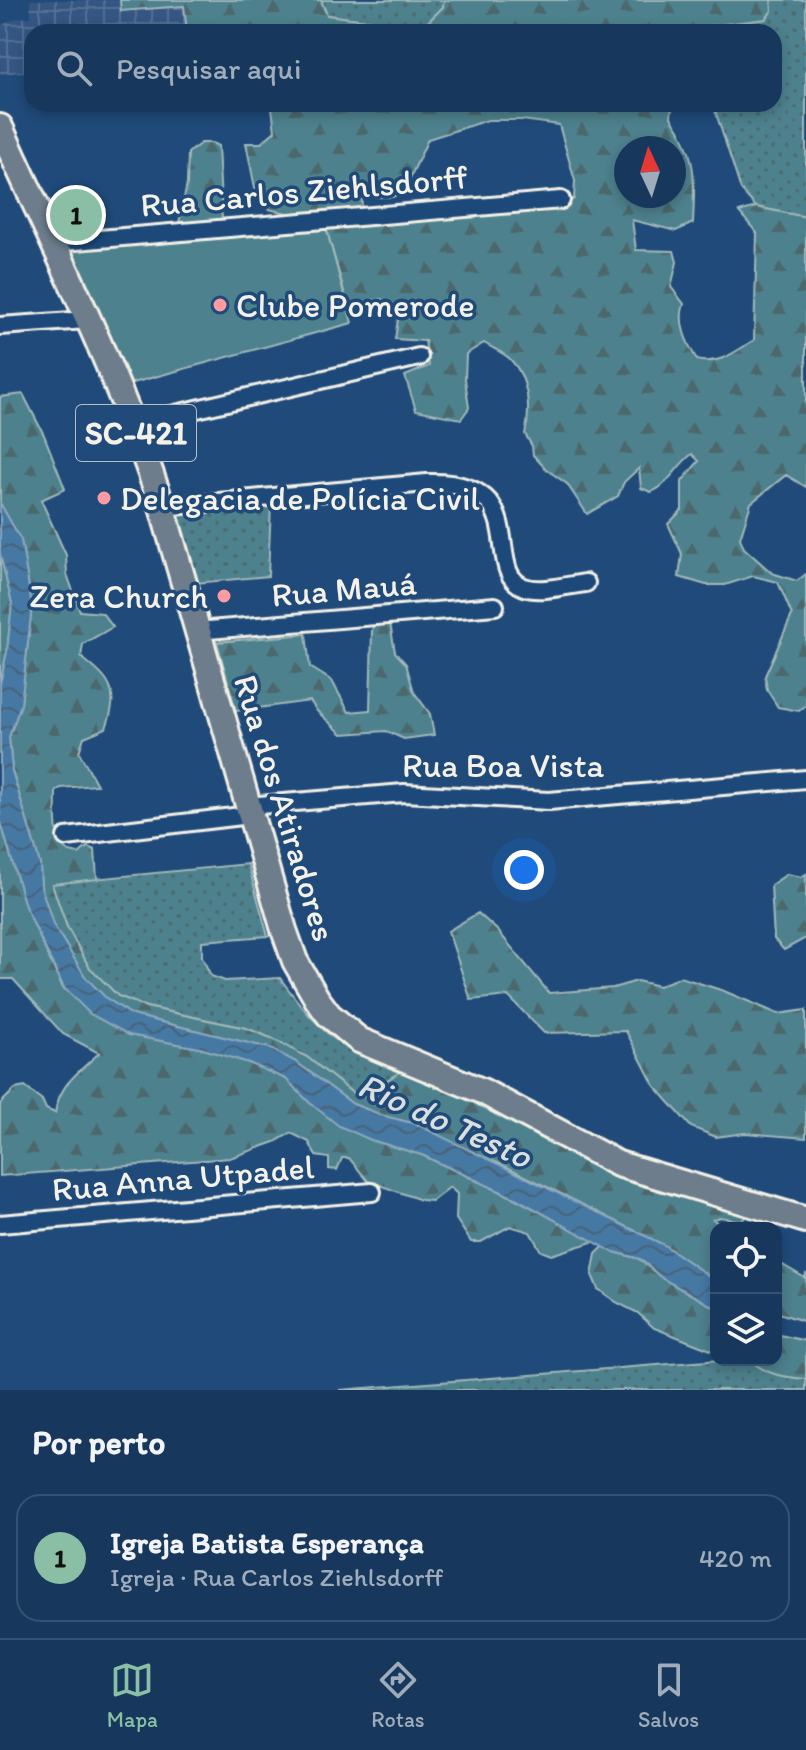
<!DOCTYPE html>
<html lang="pt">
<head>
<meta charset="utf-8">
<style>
  :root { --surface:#17385c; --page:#244365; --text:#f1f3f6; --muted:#9eacbb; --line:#365272; --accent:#8abfa5 }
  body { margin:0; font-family:Itim,sans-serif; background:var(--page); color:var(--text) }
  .controls { position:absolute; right:24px; bottom:24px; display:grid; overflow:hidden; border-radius:16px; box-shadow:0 4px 12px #0003 }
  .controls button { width:72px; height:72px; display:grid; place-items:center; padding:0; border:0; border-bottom:2px solid var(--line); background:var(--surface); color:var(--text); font:40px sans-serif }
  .compass { position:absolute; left:614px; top:136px; width:72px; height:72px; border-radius:50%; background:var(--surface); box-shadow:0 4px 12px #0003; rotate:356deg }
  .you { position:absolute; left:524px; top:870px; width:28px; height:28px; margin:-20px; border:6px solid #fff; border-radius:50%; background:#1a73e8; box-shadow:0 0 0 12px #1a73e833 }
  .badge { display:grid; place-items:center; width:52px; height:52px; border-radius:50%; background:var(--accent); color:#111; font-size:26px; font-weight:700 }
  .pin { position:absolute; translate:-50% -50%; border:4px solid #fff; box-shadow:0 2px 8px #0006 }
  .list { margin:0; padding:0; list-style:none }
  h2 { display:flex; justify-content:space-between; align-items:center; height:104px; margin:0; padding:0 32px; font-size:34px }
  h2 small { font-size:26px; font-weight:400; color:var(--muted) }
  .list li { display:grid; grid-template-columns:52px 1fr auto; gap:24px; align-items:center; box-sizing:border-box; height:128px; margin:0 16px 16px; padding:0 16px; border:2px solid var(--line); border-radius:24px }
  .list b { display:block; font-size:30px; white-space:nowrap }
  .list p { margin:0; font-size:26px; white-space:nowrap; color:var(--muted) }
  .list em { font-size:26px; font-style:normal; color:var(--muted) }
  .icon { flex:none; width:44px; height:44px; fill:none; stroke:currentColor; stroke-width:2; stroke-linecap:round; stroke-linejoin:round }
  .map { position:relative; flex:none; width:806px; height:1390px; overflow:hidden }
  .search { position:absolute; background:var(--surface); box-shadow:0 4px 12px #0003; left:24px; right:24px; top:24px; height:88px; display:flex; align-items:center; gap:20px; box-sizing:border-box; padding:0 28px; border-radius:24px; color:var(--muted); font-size:30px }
  .sheet { height:248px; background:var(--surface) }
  nav { display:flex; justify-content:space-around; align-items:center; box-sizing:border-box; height:112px; border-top:2px solid var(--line); background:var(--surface); font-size:22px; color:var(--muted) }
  nav a { display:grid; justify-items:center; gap:4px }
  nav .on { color:var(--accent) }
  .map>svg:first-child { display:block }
  .industrial { fill:url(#industrial-grid) }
  .grass { fill:url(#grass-dots); stroke:#a1b9ba; stroke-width:2 }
  .forest { fill:url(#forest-firs); stroke:#a1b9ba; stroke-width:2; fill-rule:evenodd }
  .park { fill:#4e818d; stroke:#a1b9ba; stroke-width:2 }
  .water { fill:url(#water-waves); stroke:#8ba8bf; stroke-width:2 }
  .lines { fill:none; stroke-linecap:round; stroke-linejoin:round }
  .street-casing { stroke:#f4f1e8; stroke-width:22 }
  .primary-casing { stroke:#f4f1e8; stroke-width:30 }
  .street { stroke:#1f4a7a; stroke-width:16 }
  .primary { stroke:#6d7d8c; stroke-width:24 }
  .poi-dot { fill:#ff9aa2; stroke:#1f4a7a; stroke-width:3 }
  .labels { text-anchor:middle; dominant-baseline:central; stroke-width:7; stroke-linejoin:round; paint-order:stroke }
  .shield { fill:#1f4a7a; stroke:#b4bfc7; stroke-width:2 }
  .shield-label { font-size:32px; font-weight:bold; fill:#f4f1e8 }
  .street-label { font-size:34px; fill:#f4f1e8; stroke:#1f4a7a }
  .poi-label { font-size:34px; fill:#f4f1e8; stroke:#1f4a7a; text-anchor:start }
  .water-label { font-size:36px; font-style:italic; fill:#dadfde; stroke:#1f4a7a }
</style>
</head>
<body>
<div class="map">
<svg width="806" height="1390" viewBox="0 0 806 1390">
  <defs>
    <pattern id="industrial-grid" width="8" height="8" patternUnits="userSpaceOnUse" patternTransform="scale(2)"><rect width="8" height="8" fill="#355683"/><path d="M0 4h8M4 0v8" fill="none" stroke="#536f95"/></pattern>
    <pattern id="grass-dots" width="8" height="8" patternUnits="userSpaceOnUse" patternTransform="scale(2)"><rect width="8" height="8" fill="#4e818d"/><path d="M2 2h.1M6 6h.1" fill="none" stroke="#4c676d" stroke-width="1.8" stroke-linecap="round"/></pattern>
    <pattern id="forest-firs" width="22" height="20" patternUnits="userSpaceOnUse" patternTransform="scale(2)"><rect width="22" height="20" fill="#4e818d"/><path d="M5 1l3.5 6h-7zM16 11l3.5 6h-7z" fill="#4c676d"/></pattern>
    <pattern id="water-waves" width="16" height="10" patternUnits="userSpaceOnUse" patternTransform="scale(2)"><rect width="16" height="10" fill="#4578a3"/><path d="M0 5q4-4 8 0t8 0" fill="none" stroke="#476279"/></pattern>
  </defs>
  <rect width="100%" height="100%" fill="#1f4a7a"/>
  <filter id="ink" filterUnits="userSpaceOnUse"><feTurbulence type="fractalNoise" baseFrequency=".0125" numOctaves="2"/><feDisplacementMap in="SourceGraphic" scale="16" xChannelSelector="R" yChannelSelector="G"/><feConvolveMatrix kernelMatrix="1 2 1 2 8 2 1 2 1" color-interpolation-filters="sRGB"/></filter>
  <g filter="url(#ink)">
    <!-- industrial -->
    <path class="industrial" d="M30 0H120L122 11 185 6 187 32H32V71L0 74V26L17 18 31 17Z"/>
    <!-- grass -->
    <path class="grass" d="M321 0H444L443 7 419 31 397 24 327 15Z
      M771 0H806V217L756 207 741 190 713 104H774V32H702L709 26 765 19 772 10Z
      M271 504 268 576 196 583 177 519 179 513Z
      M248 864 268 936 202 941V957L211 976 225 981 280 978C318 1030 339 1051 402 1071L374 1088 367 1096 355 1095 307 1057 271 1038 246 1028 146 1007 118 996 89 967 67 927 51 883Z
      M720 1360H750C767 1375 784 1377 806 1379V1390H340Z"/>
    <!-- forest -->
    <path class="forest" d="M120 0H321L327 15 397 24 419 31 443 7 444 0H771L772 10 766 19 709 26 702 32H187L184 6 121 11Z
      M269 104H675L672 106 671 117C697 154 695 179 693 223L676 231 632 220 636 250 674 251 677 262 671 287 684 304C677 323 687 343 697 360 719 366 736 351 754 340L757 233 739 212 756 207 806 217V487L786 475 751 503 740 538 744 548 772 573 797 581 806 574V705L799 711 778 707 767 690 765 676 792 615 778 582 753 576 725 585H706L679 577 682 554 668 524 682 510V481L699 461 692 454C677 465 668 486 651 492L641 488 639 468 624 482 618 496 587 514 567 484 546 469 533 455 532 446 525 434C531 410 529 379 511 360 505 353 492 348 484 343L466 354 465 379 469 408 461 419 416 410 405 376 429 366 425 341 395 339 398 319 392 305 381 299 348 305 324 221 269 209 256 193 246 143H261L275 131 272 108ZM488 120H522L559 125 575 181 574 199 558 208 457 218 361 223 362 197H393L405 189 428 139ZM626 148H674V196H626Z
      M201 143H212L218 146 222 220 179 223 187 184 188 153Z
      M23 394 44 435 65 489 41 500 66 555 67 574 80 611 102 613 113 627 83 644 81 657C111 681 120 690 106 728L84 737 79 752 97 785 61 788 56 791C56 806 53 842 66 850 70 853 75 853 79 854L87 847 95 850 97 879 52 884 67 927 89 967 118 996 146 1007 246 1028 271 1038 307 1057 355 1095 367 1096 374 1088 402 1071 751 1212 741 1221 720 1217 713 1219 723 1228H716V1281L664 1245 505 1166 442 1139 416 1124 384 1116 353 1104 296 1062 269 1048 132 1015 106 998 86 978 53 924 41 887 40 864 12 771 9 737 21 704 32 606 21 541 0 503V397Z
      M0 554 12 603 7 652 0 684Z
      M390 623 395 652 406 664 414 692 430 714 434 735 404 739 386 731 342 734 317 711 310 701 236 711 217 642 306 634 310 667 332 681 349 712 370 710 372 630 375 624Z
      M0 819 25 906 63 988 129 1035 200 1048 249 1063 286 1079 310 1103 371 1140 422 1155 518 1200 595 1241 551 1255 541 1251 530 1232 510 1226 481 1242H471L456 1219 457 1194 450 1187 432 1201 421 1200 368 1181 349 1158H342L337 1170 329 1169V1158L316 1156 309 1142 291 1133 275 1142 230 1158 0 1176V1104L15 1089 25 1087 42 1100 46 1109 55 1113C59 1084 79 1072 99 1053L63 1034 13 979H0Z
      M787 874 801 877 806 874V938L784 950 774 939 771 885Z
      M478 913 498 931 549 993 613 988 637 981 659 986 680 977 724 991 778 1014 806 1010V1138L745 1133 716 1137 691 1127 654 1085 626 1031 544 1033 508 996 471 1000 448 931Z
      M604 1246 611 1251 639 1259 663 1279 716 1308V1352L654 1328 638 1313 616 1302 598 1289 592 1275 596 1254Z
      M776 1261 805 1278 806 1273V1322L776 1312Z
      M776 1334 806 1341V1379C784 1377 767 1375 750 1360H776Z"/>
    <!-- park -->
    <path class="park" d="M324 220 352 323 129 384 69 249Z"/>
    <!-- water -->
    <path class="water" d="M0 503 21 540 32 606 21 704 9 737 12 771 40 864 41 887 53 924 86 978 106 998 132 1015 269 1048 296 1062 353 1104 384 1116 416 1124 664 1245 716 1281V1308L663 1279 640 1259 611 1251 517 1199 422 1155 371 1140 339 1126 310 1103 286 1079 249 1063 200 1048 129 1035 90 1014 64 988 25 906 0 819V684L7 652 12 603 0 554Z"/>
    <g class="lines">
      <defs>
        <path id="street" d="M52 243 561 200
          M0 326 87 320
          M133 424 419 357
          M162 507 427 483C536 479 481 571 524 587 541 593 568 585 586 583
          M197 631 495 606
          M247 806 404 793 549 801 806 779
          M66 837 250 815
          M0 1224 372 1192"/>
        <path id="primary" d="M0 127C56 252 120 376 162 507L284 930 295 961 317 999 329 1015 359 1040 482 1091 618 1164 806 1220"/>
      </defs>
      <!-- street casing -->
      <use href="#street" class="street-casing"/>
      <!-- primary casing -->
      <use href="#primary" class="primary-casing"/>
      <!-- street -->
      <use href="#street" class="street"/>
      <!-- primary -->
      <use href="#primary" class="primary"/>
    </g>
  </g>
  <!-- markers -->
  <g class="poi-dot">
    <circle cx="220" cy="305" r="8"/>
    <circle cx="104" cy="498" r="8"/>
    <circle cx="224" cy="596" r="8"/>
  </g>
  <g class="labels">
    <!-- shield labels -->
    <rect class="shield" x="76" y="405" width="120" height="56" rx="6"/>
    <g class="shield-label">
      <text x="136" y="433">SC-421</text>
    </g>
    <!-- street labels -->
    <g class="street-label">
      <text transform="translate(304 191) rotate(-5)">Rua Carlos Ziehlsdorff</text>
      <text transform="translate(344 589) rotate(-5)">Rua Mauá</text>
      <text x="503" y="765">Rua Boa Vista</text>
      <text transform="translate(285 808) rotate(73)">Rua dos Atiradores</text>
      <text transform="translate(183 1178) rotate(-5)">Rua Anna Utpadel</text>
    </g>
    <!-- poi labels -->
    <g class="poi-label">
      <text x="236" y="305">Clube Pomerode</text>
      <text x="120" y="498">Delegacia de Polícia Civil</text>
      <text x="208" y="596" text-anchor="end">Zera Church</text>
    </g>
    <!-- water labels -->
    <g class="water-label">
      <text transform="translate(445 1120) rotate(24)">Rio do Testo</text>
    </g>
  </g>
</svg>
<div class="controls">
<button><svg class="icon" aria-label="locate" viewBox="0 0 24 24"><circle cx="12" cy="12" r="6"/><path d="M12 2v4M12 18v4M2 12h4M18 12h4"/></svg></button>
<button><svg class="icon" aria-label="layers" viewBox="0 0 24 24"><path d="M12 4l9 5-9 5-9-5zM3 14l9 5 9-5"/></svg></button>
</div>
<svg class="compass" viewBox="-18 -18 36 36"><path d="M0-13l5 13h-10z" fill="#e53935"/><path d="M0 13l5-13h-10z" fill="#9eacbb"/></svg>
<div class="you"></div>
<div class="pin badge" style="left:76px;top:215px">1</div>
<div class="search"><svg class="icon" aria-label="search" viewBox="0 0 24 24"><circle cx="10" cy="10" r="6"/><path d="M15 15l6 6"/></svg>Pesquisar aqui</div>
</div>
<section class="sheet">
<h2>Por perto<small></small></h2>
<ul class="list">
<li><span class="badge">1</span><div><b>Igreja Batista Esperança</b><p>Igreja · Rua Carlos Ziehlsdorff</p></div><em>420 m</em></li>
</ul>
</section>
<nav>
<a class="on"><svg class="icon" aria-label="map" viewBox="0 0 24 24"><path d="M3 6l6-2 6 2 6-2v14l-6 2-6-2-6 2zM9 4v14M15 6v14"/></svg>Mapa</a>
<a><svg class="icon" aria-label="directions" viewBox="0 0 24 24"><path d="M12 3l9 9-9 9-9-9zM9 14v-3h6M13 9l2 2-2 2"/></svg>Rotas</a>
<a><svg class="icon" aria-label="saved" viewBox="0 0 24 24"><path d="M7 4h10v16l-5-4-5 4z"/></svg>Salvos</a>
</nav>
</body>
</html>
